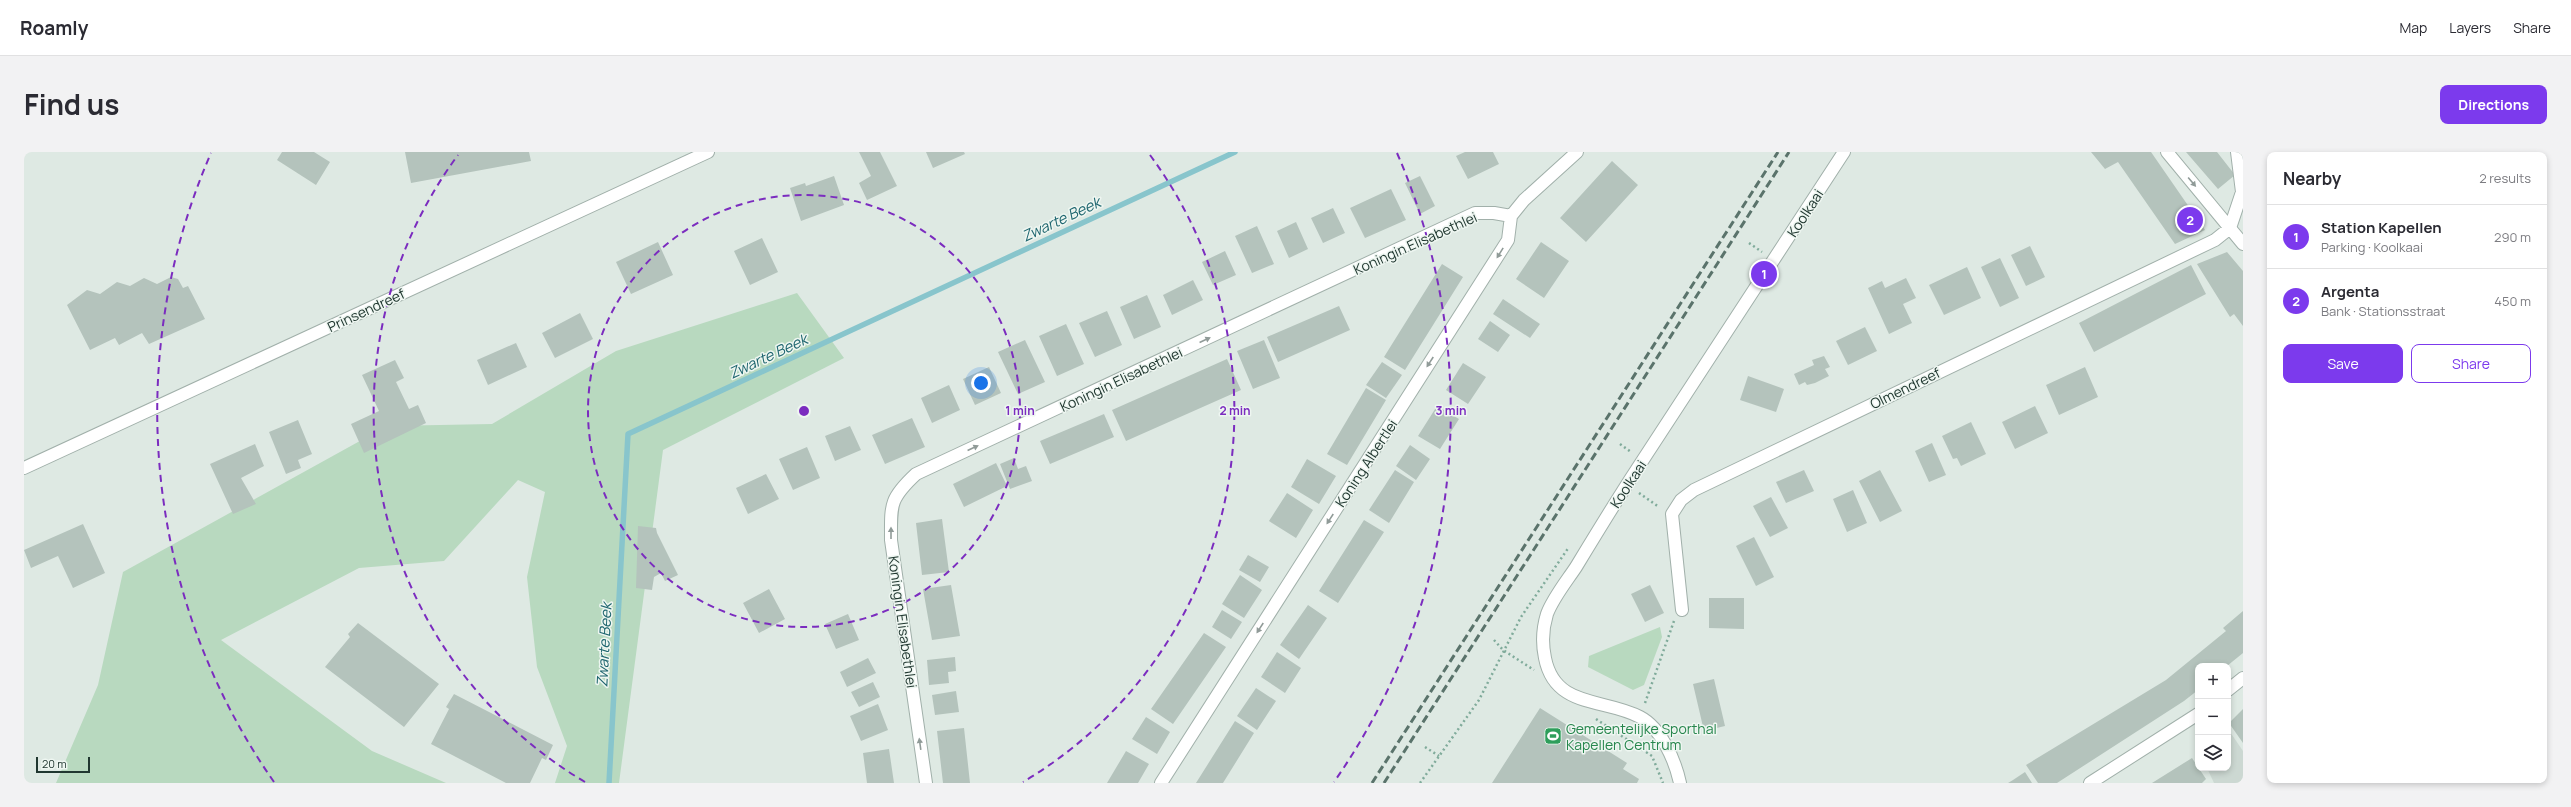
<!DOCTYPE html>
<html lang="en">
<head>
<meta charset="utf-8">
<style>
  :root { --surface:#fff; --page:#f2f2f3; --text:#2b2b33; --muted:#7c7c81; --line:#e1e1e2; --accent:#7c3aed }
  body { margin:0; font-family:Manrope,sans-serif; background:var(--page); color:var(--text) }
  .controls { position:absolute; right:12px; bottom:12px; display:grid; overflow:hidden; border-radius:8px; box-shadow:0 2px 6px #0003 }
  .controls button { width:36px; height:36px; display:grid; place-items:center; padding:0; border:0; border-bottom:1px solid var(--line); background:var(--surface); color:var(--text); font:20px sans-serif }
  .scale { position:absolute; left:12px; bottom:10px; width:54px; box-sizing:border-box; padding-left:4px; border:2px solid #203730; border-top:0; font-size:11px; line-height:14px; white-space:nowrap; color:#203730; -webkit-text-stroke:3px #eef6f1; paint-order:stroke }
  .you { position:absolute; left:957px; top:231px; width:14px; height:14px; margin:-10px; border:3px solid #fff; border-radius:50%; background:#1a73e8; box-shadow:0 0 0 6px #1a73e833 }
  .badge { display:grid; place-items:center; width:26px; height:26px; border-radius:50%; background:var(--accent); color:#fff; font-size:13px; font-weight:700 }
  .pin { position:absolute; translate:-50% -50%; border:2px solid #fff; box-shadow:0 1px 4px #0006 }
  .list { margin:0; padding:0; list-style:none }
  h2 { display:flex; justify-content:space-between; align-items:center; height:52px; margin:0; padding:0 16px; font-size:17px }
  h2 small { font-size:13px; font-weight:400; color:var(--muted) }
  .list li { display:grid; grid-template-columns:26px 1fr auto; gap:12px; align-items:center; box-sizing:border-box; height:64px; padding:0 16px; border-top:1px solid var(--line) }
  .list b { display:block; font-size:15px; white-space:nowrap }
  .list p { margin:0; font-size:13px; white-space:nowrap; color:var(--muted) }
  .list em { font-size:13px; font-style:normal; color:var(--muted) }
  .actions { display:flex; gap:8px; padding:12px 16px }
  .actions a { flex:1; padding:9px 0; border:1px solid var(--accent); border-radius:8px; text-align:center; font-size:14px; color:var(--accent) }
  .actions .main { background:var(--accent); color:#fff }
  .icon { flex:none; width:22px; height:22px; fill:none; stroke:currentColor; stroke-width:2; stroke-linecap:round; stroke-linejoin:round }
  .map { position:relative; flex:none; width:2219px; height:631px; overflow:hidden; border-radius:8px }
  header { display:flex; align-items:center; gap:24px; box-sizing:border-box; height:56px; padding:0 20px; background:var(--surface); border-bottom:1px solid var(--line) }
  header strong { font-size:19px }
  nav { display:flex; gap:22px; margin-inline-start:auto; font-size:14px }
  .intro { display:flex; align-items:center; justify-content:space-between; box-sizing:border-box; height:96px; padding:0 24px }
  h1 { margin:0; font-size:28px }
  .button { padding:10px 18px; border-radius:8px; background:var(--accent); color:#fff; font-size:14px; font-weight:700 }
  main { display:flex; gap:24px; padding:0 24px }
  aside { flex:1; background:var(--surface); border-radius:8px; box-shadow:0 2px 6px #0003 }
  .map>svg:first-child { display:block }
  .built { fill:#ccd8d2 }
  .green { fill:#b8d9bf }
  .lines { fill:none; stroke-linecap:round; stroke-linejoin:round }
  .stream { stroke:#88c5cc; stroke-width:5.5 }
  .building { fill:#b4c3bc }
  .minor-casing { stroke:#a1b0aa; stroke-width:14 }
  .path { stroke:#80ab9b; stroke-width:2.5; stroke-dasharray:2 3; stroke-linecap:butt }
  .minor { stroke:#fff; stroke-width:12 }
  .rail { stroke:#5a736b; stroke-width:3; stroke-dasharray:8 4; stroke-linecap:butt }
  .oneway { fill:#909b98 }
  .ring { fill:none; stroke:#7b2cbf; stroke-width:2; stroke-dasharray:7 5 }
  .labels { text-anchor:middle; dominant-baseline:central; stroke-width:3; stroke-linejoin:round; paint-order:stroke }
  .street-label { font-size:14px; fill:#203730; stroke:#eef6f1 }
  .leisure-label { font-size:14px; fill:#27864d; stroke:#eef6f1; text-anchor:start }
  .water-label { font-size:15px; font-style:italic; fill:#1f666f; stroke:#eef6f1 }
  .centre { fill:#7b2cbf; stroke:#eef6f1; stroke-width:2 }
  .ring-label { font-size:12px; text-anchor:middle; font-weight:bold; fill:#7b2cbf; stroke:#eef6f1; stroke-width:3; stroke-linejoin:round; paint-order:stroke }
</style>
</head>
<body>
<header>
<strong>Roamly</strong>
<nav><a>Map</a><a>Layers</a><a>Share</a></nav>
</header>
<div class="intro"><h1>Find us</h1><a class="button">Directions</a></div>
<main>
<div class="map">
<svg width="2219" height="631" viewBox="0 0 2219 631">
  <rect width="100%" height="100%" fill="#dee9e3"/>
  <!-- built -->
  <path class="built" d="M2204 577 2219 599V631H2190L2183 616H2204Z"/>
  <!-- green -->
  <path class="green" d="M773 141 820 206 639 298 595 631H531L543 594 513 515 503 425 521 340 494 328 420 409 335 416 197 488 348 599 422 631H32L74 533 99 420 363 274 468 272 592 199Z
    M1636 475 1638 485 1620 533 1609 538 1564 515 1565 504Z"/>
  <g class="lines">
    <!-- stream -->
    <path class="stream" d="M585 631 604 282 1211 0"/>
  </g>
  <!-- building -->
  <path class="building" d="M258 0H290L306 10 292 33 253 8Z
    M381 0H505L507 9 387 31Z
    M835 0H856L873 34 843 48 835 31 847 24Z
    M902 0H940L941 2 909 16Z
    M1441 0H1469L1475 12 1444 27 1432 4Z
    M2067 0H2127L2181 78 2151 92 2094 10 2081 17Z
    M2162 0H2193L2211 23 2194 37Z
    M1588 9 1614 33 1562 90 1536 66Z
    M810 24 820 53 777 69 766 36 781 31 782 34Z
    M1396 24 1411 54 1396 62 1381 31Z
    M1367 37 1382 68 1341 86 1326 56Z
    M1309 56 1321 81 1299 91 1287 66Z
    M1272 70 1284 97 1265 106 1253 79Z
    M1233 74 1250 112 1228 121 1211 84Z
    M738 86 754 120 726 133 710 99Z
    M634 90 649 123 607 142 592 110Z
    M1517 90 1545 109 1520 146 1492 127Z
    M2006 94 2021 125 2002 134 1987 103Z
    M1201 99 1212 123 1189 133 1178 110Z
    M2203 100 2219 119V174L2210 162 2206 165 2173 112Z
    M1976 106 1995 146 1976 155 1957 115Z
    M1418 112 1439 125 1381 218 1360 205Z
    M2167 113 2182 142 2070 200 2055 171Z
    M1943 115 1957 146 1920 163 1905 133Z
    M147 125 154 127 159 136 164 134 181 167 125 192 118 181 95 193 91 186 66 198 43 153 63 138 76 142 93 130 106 134 120 126 133 132Z
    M1882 126 1892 146 1879 152 1888 171 1865 182 1844 136 1858 129 1861 136Z
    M1169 128 1179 148 1148 163 1139 143Z
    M1123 143 1137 175 1110 187 1096 155Z
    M1479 147 1516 172 1506 186 1469 162Z
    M1315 154 1326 178 1254 210 1243 185Z
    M1083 159 1098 193 1071 205 1055 171Z
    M556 161 569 187 531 206 518 181Z
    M1466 169 1486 183 1474 200 1454 187Z
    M1042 172 1060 212 1033 224 1015 184Z
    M1841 175 1853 199 1824 213 1812 189Z
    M1001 188 1021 230 994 242 974 200Z
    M1240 188 1256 226 1229 237 1213 199Z
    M492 191 503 215 464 233 453 208Z
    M1800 204 1806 215 1801 217 1805 224 1791 231 1783 233 1781 230 1775 233 1770 222 1790 213 1788 208Z
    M1203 207 1217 238 1102 289 1088 258Z
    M371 208 380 226 372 230 385 257 394 253 402 271 340 301 327 272 355 259 338 223Z
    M1358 210 1378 223 1362 246 1342 233Z
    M1439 211 1462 225 1444 252 1422 238Z
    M965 215 977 241 951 253 939 227Z
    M2061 215 2074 245 2035 263 2022 233Z
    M1724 224 1760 237 1752 260 1716 248Z
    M925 233 936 258 908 271 897 246Z
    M1342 236 1362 248 1323 313 1303 302Z
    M1413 254 1435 267 1416 297 1394 284Z
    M2011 254 2024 281 1991 297 1978 270Z
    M1080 262 1090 285 1026 312 1016 289Z
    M888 266 901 295 861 312 848 283Z
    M274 268 288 302 274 308 277 316 262 322 245 280Z
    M1947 270 1962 302 1937 314 1933 306 1929 307 1918 284Z
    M826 274 837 298 811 309 801 284Z
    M1908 291 1922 323 1905 330 1891 299Z
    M231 292 240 314 217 326 232 352 209 362 186 312Z
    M1386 293 1406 307 1392 328 1372 314Z
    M783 295 796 326 769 338 755 307Z
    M990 306 994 317 1002 314 1008 329 986 337 976 312Z
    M1283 307 1312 324 1295 352 1267 335Z
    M972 311 983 334 940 355 929 332Z
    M1371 318 1390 330 1365 371 1345 358Z
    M1780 318 1790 339 1762 351 1752 330Z
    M1856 318 1878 359 1856 370 1835 329Z
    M742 322 755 347 724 362 712 336Z
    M1829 338 1843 371 1823 380 1809 347Z
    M1263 341 1289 358 1272 386 1245 369Z
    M1747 345 1764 376 1746 385 1729 354Z
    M918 367 925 420 898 423 892 371Z
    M1340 368 1360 380 1314 451 1295 439Z
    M59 372 81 421 49 436 34 404 7 416 0 398Z
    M614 374 632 376 633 381 654 423 641 429 637 421 630 425 628 438 612 436Z
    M1730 385 1750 425 1732 434 1712 394Z
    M1224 403 1245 415 1236 430 1215 418Z
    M1216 423 1238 438 1220 466 1198 452Z
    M927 433 936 484 908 488 899 437Z
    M1626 433 1640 461 1621 470 1607 442Z
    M745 437 761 467 735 481 719 451Z
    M1685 446H1720V477L1685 476Z
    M1284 453 1303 466 1275 507 1256 493Z
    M1198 458 1218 470 1207 487 1188 475Z
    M2219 459V501L2203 514H2174V538L2160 549 2033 631H2014L2002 613 2142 528 2202 479 2199 476Z
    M824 462 835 488 812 497 801 472Z
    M334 471 415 532 380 575 301 515 326 485 324 482Z
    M1180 481 1202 495 1149 572 1127 557Z
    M1253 500 1277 516 1261 541 1237 525Z
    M931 505 932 519 924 520 925 531 905 533 903 508Z
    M844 506 852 521 823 535 816 520Z
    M1690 527 1701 574 1680 579 1669 532Z
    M849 530 856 545 835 555 827 540Z
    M1232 536 1252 549 1233 578 1213 564Z
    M932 539 935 560 911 563 908 543Z
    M430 542 529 593 522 608 518 606 506 631H482L407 592 425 557 422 555Z
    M854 552 864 578 837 589 826 564Z
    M1516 556 1603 611 1599 617 1615 627 1613 631H1468Z
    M2219 557V591L2205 571Z
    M1122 565 1146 580 1133 602 1108 587Z
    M1211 569 1230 581 1199 631H1172Z
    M940 576 946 631H919L913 579Z
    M865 597 870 631H843L839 601Z
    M1102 599 1125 612 1114 631H1083Z
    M2168 606 2182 627 2178 631H2128Z
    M2001 620 2008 631H1984L1989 628Z"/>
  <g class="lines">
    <defs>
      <path id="minor" d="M2143 0 2219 92
        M2206 76 2218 40 2213 0
        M0 316 684 0
        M1658 458 1648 362 1657 348 1670 338 2191 88 2206 76
        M2204 538 2219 526
        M902 631 867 388C867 353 865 347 892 322L1451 61H1470L1487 64
        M1137 631 1484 88 1487 64 1500 48 1553 0
        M1656 631C1651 608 1637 576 1616 565 1581 546 1531 557 1521 506 1518 492 1519 475 1523 462 1529 446 1542 430 1552 415 1572 382 1592 349 1613 317 1682 211 1751 106 1820 0
        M2066 631 2174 562"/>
    </defs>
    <!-- minor casing -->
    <use href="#minor" class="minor-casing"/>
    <!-- path -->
    <path class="path" d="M1725 91 1738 100
      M1596 292 1607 300
      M1615 341 1635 355
      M1470 488 1479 498 1510 518
      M1621 551 1650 469
      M1572 567 1628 604 1639 631
      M1401 595 1415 604
      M1396 631 1455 548 1497 465 1545 395"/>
    <!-- minor -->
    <use href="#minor" class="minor"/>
    <!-- rail -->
    <path class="rail" d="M1348 631 1754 0
      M1360 631 1765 0"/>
  </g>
  <!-- one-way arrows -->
  <defs><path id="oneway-solid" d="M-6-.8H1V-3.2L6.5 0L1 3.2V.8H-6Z"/></defs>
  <g class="oneway">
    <use href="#oneway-solid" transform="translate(2168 30) rotate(50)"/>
    <use href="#oneway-solid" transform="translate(1476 101) rotate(122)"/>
    <use href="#oneway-solid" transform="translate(1181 188) rotate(-25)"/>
    <use href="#oneway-solid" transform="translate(1406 210) rotate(123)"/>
    <use href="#oneway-solid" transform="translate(949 296) rotate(-25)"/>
    <use href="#oneway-solid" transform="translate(1306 367) rotate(123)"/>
    <use href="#oneway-solid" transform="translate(867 381) rotate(-90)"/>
    <use href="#oneway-solid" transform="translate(1236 476) rotate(123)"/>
    <use href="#oneway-solid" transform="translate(896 592) rotate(-98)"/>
  </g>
  <!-- distance rings -->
  <g class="ring">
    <circle cx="780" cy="259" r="216"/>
    <path d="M561 630A431 431 0 0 1 434 3M1126 3A431 431 0 0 1 999 630"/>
    <path d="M250 630A647 647 0 0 1 187 1M1373 1A647 647 0 0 1 1310 630"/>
  </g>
  <!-- icons -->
  <defs>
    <symbol id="stadium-square" viewBox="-11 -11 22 22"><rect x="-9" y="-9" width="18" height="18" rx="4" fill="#2e9e5b" stroke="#eef6f1"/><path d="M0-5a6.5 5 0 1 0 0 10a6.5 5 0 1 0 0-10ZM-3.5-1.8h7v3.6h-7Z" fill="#fff"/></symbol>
  </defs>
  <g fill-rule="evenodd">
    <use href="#stadium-square" x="1519" y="574" width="20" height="20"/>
  </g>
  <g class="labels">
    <!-- street labels -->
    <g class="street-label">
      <text transform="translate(1781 61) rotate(-57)">Koolkaai</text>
      <text transform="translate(1391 91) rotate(-24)">Koningin Elisabethlei</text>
      <text transform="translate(342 158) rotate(-25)">Prinsendreef</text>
      <text transform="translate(1097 227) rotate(-25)">Koningin Elisabethlei</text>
      <text transform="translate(1881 236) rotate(-26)">Olmendreef</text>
      <text transform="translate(1342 311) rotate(-57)">Koning Albertlei</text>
      <text transform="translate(1604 332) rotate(-57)">Koolkaai</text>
      <text transform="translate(879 470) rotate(82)">Koningin Elisabethlei</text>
    </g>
    <!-- leisure labels -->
    <g class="leisure-label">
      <text x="1542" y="576">Gemeentelijke Sporthal<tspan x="1542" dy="16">Kapellen Centrum</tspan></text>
    </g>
    <!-- water labels -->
    <g class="water-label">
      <text transform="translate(1037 67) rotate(-25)">Zwarte Beek</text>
      <text transform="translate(744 204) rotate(-25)">Zwarte Beek</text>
      <text transform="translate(580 493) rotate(-87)">Zwarte Beek</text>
    </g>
  </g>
  <circle cx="780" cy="259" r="6" class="centre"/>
  <g class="ring-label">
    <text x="996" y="263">1 min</text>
    <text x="1211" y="263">2 min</text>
    <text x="1427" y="263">3 min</text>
  </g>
</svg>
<div class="controls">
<button>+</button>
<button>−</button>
<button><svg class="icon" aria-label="layers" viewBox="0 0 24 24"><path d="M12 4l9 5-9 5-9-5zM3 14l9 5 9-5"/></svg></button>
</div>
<div class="scale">20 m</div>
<div class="you"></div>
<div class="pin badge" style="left:1740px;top:122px">1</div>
<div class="pin badge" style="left:2166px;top:68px">2</div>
</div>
<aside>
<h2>Nearby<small>2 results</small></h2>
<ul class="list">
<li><span class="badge">1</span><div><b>Station Kapellen</b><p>Parking · Koolkaai</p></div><em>290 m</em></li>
<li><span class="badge">2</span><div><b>Argenta</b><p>Bank · Stationsstraat</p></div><em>450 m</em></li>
</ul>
<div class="actions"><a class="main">Save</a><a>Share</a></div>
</aside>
</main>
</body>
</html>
